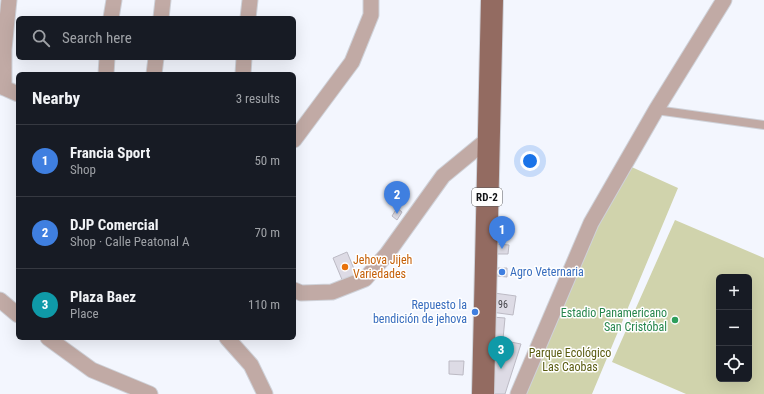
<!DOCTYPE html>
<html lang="en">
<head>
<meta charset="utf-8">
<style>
  :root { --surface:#171b24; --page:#20242c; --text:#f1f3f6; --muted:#9ea1a6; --line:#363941; --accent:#178867 }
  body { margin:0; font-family:"Roboto Condensed",sans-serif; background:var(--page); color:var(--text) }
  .controls { position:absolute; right:12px; bottom:12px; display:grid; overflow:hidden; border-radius:6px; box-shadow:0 4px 16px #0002 }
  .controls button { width:36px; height:36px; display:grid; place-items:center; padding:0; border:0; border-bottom:1px solid var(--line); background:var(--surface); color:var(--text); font:20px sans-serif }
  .you { position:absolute; left:530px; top:161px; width:14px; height:14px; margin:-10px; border:3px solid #fff; border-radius:50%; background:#1a73e8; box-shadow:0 0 0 6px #1a73e833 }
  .badge { display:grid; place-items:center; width:26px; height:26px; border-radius:50%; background:var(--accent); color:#fff; font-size:13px; font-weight:700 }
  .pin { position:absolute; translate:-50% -33px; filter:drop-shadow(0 1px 2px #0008) }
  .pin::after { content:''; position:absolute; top:21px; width:14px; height:12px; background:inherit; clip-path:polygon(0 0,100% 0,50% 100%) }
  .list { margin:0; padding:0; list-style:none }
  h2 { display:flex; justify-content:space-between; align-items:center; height:52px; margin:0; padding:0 16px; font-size:17px }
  h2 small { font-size:13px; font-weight:400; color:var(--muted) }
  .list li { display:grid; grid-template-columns:26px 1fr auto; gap:12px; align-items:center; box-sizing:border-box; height:72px; padding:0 16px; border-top:1px solid var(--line) }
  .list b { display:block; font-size:15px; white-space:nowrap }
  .list p { margin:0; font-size:13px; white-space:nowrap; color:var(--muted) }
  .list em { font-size:13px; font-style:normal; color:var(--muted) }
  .icon { flex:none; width:22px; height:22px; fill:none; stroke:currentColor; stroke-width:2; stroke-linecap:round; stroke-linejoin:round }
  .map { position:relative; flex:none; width:764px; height:394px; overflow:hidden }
  .search { position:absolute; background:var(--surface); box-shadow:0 4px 16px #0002; left:16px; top:16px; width:280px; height:44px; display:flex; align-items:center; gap:10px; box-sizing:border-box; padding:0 14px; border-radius:6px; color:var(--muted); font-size:15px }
  .panel { position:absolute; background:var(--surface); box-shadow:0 4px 16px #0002; left:16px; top:72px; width:280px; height:268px; border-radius:6px }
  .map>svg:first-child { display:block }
  .green { fill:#d0d3ac; fill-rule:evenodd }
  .building { fill:#dddbe5; stroke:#bcbac4 }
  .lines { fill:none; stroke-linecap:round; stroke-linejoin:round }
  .lane-casing { stroke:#cfd2d9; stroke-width:10 }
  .street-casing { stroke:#cfd2d9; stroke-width:17 }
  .primary-casing { stroke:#cfd2d9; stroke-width:24 }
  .lane { stroke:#c1aaa5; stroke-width:8 }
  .street { stroke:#c1aaa5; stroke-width:15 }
  .primary { stroke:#936b61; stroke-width:22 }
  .food-dot { fill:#e8710a; stroke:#fff; stroke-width:1.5 }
  .shop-dot { fill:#3f7fe0; stroke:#fff; stroke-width:1.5 }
  .leisure-dot { fill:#2e9e5b; stroke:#fff; stroke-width:1.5 }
  .labels { text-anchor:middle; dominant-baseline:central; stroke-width:3; stroke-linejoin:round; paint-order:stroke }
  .number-label { font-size:10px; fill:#444449 }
  .shield { fill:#fff; stroke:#58595b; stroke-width:1 }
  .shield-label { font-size:11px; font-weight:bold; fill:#111215 }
  .food-label { font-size:12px; fill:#c56008; stroke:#fff; text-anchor:start }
  .shop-label { font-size:12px; fill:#366cbe; stroke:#fff; text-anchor:start }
  .leisure-label { font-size:12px; fill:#27864d; stroke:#fff; text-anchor:end }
  .park-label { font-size:12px; fill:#595b10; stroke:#fff }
</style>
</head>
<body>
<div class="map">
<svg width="764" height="394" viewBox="0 0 764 394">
  <rect width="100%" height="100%" fill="#f3f6fe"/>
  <!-- green -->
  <path class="green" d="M625 164 678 188 592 394H518Z
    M675 220 764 258V394H686L612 362ZM719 277H749V379H719Z"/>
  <!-- building -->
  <path class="building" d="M397 208 402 212 397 220 392 216Z
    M495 244 509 245 508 254H495Z
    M347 252 357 276 343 282 333 258Z
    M497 268H507V277L497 276Z
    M494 293 516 296 513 315 491 312Z
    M492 317 505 318 503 339 490 338Z
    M490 338 521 344 505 394H489Z
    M449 361H464L463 375 449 374Z"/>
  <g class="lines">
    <defs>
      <path id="lane" d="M656 110 764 125"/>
      <path id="street" d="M111 18 114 0
        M161 18 163 0
        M248 18 250 0
        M106 74 107 58
        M154 74 156 58
        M243 74 244 58
        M0 86 18 94
        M4 88V49L9 0
        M294 140 352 62 371 15V0
        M294 290 301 293 332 292 365 279 387 254 443 176 488 139
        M0 300 18 315
        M48 338 92 370 150 394
        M227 338 251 365 265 394
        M518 394 591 223 656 110 724 0"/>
      <path id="primary" d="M483 394 492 0"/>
    </defs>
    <!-- lane casing -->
    <use href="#lane" class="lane-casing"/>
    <!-- street casing -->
    <use href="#street" class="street-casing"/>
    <!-- primary casing -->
    <use href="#primary" class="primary-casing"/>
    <!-- lane -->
    <use href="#lane" class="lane"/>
    <!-- street -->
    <use href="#street" class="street"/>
    <!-- primary -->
    <use href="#primary" class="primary"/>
  </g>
  <!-- markers -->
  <circle class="food-dot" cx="345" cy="267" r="4"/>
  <g class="shop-dot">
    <circle cx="502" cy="272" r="4"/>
    <circle cx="475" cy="312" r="4"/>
  </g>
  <circle class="leisure-dot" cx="675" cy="320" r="4"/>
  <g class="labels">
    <!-- number labels -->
    <g class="number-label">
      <text x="503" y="304">96</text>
    </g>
    <!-- shield labels -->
    <rect class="shield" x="472" y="188" width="30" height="18" rx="3"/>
    <g class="shield-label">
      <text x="487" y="197">RD-2</text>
    </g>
    <!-- food labels -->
    <g class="food-label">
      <text x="353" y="260">Jehova Jijeh<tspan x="353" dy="14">Variedades</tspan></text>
    </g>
    <!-- shop labels -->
    <g class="shop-label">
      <text x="510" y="272">Agro Veternaria</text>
      <text x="467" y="305" text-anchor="end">Repuesto la<tspan x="467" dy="14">bendición de jehova</tspan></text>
    </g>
    <!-- leisure labels -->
    <g class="leisure-label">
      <text x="667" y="313">Estadio Panamericano<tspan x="667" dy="14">San Cristóbal</tspan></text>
    </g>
    <!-- park labels -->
    <g class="park-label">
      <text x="570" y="353">Parque Ecológico<tspan x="570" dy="14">Las Caobas</tspan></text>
    </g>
  </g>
</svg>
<div class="controls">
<button>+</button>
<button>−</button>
<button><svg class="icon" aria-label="locate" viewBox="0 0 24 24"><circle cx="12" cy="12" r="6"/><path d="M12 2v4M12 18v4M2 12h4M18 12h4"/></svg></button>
</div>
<div class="you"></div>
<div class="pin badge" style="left:502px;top:249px;background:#3f7fe0">1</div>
<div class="pin badge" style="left:397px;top:214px;background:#3f7fe0">2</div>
<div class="pin badge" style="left:501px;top:369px;background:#0f9aa8">3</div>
<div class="search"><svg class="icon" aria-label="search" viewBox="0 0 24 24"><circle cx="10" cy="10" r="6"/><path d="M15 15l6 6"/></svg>Search here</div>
<section class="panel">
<h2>Nearby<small>3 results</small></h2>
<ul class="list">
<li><span class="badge" style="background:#3f7fe0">1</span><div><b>Francia Sport</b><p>Shop</p></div><em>50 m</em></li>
<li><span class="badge" style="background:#3f7fe0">2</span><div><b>DJP Comercial</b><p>Shop · Calle Peatonal A</p></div><em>70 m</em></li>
<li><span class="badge" style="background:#0f9aa8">3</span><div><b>Plaza Baez</b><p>Place</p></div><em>110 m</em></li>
</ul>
</section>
</div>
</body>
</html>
